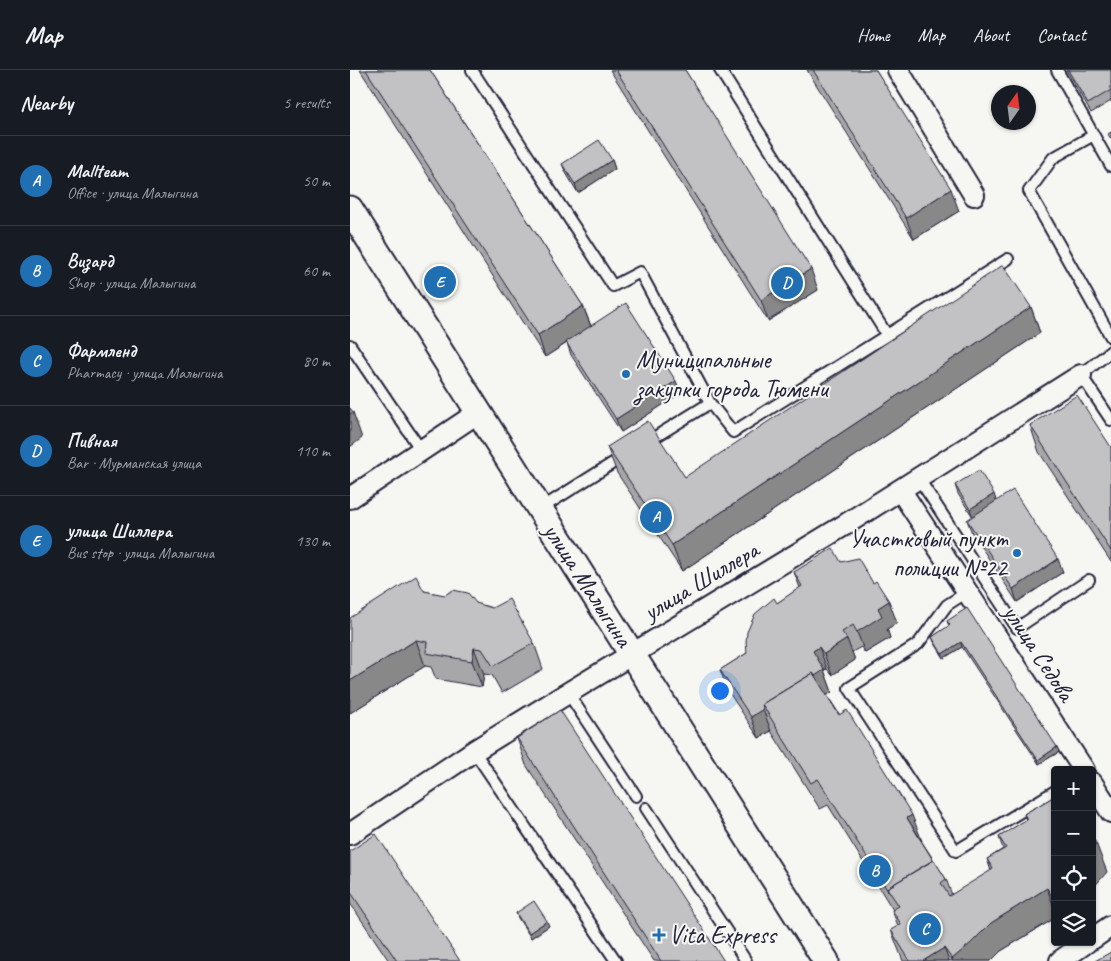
<!DOCTYPE html>
<html lang="en">
<head>
<meta charset="utf-8">
<style>
  :root { --surface:#171b24; --page:#20242c; --text:#f1f3f6; --muted:#9ea1a6; --line:#363941; --accent:#1f6fb2 }
  body { margin:0; font-family:Caveat,sans-serif; background:var(--page); color:var(--text) }
  .controls { position:absolute; right:15px; bottom:15px; display:grid; overflow:hidden; border-radius:5px; box-shadow:0 1px 4px #0004 }
  .controls button { width:45px; height:45px; display:grid; place-items:center; padding:0; border:0; border-bottom:1px solid var(--line); background:var(--surface); color:var(--text); font:25px sans-serif }
  .compass { position:absolute; left:641px; top:15px; width:45px; height:45px; border-radius:50%; background:var(--surface); box-shadow:0 1px 4px #0004; rotate:14deg }
  .you { position:absolute; left:369px; top:620px; width:18px; height:18px; margin:-12px; border:4px solid #fff; border-radius:50%; background:#1a73e8; box-shadow:0 0 0 8px #1a73e833 }
  .badge { display:grid; place-items:center; width:32px; height:32px; border-radius:50%; background:var(--accent); color:#fff; font-size:16px; font-weight:700 }
  .pin { position:absolute; translate:-50% -50%; border:2px solid #fff; box-shadow:0 1px 5px #0006 }
  .list { margin:0; padding:0; list-style:none }
  h2 { display:flex; justify-content:space-between; align-items:center; height:65px; margin:0; padding:0 20px; font-size:21px }
  h2 small { font-size:16px; font-weight:400; color:var(--muted) }
  .list li { display:grid; grid-template-columns:32px 1fr auto; gap:15px; align-items:center; box-sizing:border-box; height:90px; padding:0 20px; border-top:1px solid var(--line) }
  .list b { display:block; font-size:19px; white-space:nowrap }
  .list p { margin:0; font-size:16px; white-space:nowrap; color:var(--muted) }
  .list em { font-size:16px; font-style:normal; color:var(--muted) }
  .icon { flex:none; width:28px; height:28px; fill:none; stroke:currentColor; stroke-width:2; stroke-linecap:round; stroke-linejoin:round }
  .map { position:relative; flex:none; width:761px; height:891px; overflow:hidden }
  header { display:flex; align-items:center; gap:30px; box-sizing:border-box; height:70px; padding:0 25px; background:var(--surface); border-bottom:1px solid var(--line) }
  header strong { font-size:24px }
  nav { display:flex; gap:28px; margin-inline-start:auto; font-size:18px }
  main { display:flex }
  aside { flex:1; background:var(--surface) }
  .map>svg:first-child { display:block }
  .lines { fill:none; stroke-linecap:round; stroke-linejoin:round }
  .service-casing { stroke:#22223b; stroke-width:14 }
  .minor-casing { stroke:#22223b; stroke-width:24 }
  .tertiary-casing { stroke:#22223b; stroke-width:29 }
  .service { stroke:#f6f6f2; stroke-width:10 }
  .minor { stroke:#f6f6f2; stroke-width:20 }
  .tertiary { stroke:#f6f6f2; stroke-width:25 }
  .wall { fill:#a7a7a9; stroke:#22223b }
  .shaded-wall { fill:#888889; stroke:#22223b }
  .building { fill:#c2c2c4; stroke:#22223b }
  .poi-dot { fill:#1f6fb2; stroke:#f6f6f2; stroke-width:2 }
  .labels { text-anchor:middle; dominant-baseline:central; stroke-width:4; stroke-linejoin:round; paint-order:stroke }
  .poi-label { font-size:25px; fill:#22223b; stroke:#f6f6f2; text-anchor:start }
  .street-label { font-size:25px; fill:#22223b; stroke:#f6f6f2 }
</style>
</head>
<body>
<header>
<strong>Map</strong>
<nav><a>Home</a><a>Map</a><a>About</a><a>Contact</a></nav>
</header>
<main>
<aside>
<h2>Nearby<small>5 results</small></h2>
<ul class="list">
<li><span class="badge">A</span><div><b>Mallteam</b><p>Office · улица Малыгина</p></div><em>50 m</em></li>
<li><span class="badge">B</span><div><b>Визард</b><p>Shop · улица Малыгина</p></div><em>60 m</em></li>
<li><span class="badge">C</span><div><b>Фармленд</b><p>Pharmacy · улица Малыгина</p></div><em>80 m</em></li>
<li><span class="badge">D</span><div><b>Пивная</b><p>Bar · Мурманская улица</p></div><em>110 m</em></li>
<li><span class="badge">E</span><div><b>улица Шиллера</b><p>Bus stop · улица Малыгина</p></div><em>130 m</em></li>
</ul>
</aside>
<div class="map">
<svg width="761" height="891" viewBox="0 0 761 891">
  <rect width="100%" height="100%" fill="#f6f6f2"/>
  <filter id="ink" filterUnits="userSpaceOnUse"><feTurbulence type="fractalNoise" baseFrequency=".02" numOctaves="2"/><feDisplacementMap in="SourceGraphic" scale="10" xChannelSelector="R" yChannelSelector="G"/><feConvolveMatrix kernelMatrix="1 2 1 2 8 2 1 2 1" color-interpolation-filters="sRGB"/></filter>
  <g filter="url(#ink)">
    <g class="lines">
      <defs>
        <path id="service" d="M122 0 263 216 290 202 360 333 383 362 658 189
          M370 0 537 265
          M707 0 761 96
          M742 66 703 88 679 121 761 267
          M0 275 71 380
          M761 281 731 305 761 350
          M297 372 360 333
          M569 409 667 558 739 510
          M190 439 274 386
          M617 522 597 535 568 574 499 618 606 781 705 721
          M218 623 286 726
          M124 681 266 891
          M296 738 396 891"/>
        <path id="minor" d="M548 0 624 125
          M551 421 734 700
          M0 428 129 342
          M742 713 761 742
          M0 764 124 681 218 623 493 456 731 305
          M742 869 761 856
          M710 891 737 872"/>
        <path id="tertiary" d="M0 139 476 891"/>
      </defs>
      <!-- service casing -->
      <use href="#service" class="service-casing"/>
      <!-- minor casing -->
      <use href="#minor" class="minor-casing"/>
      <!-- tertiary casing -->
      <use href="#tertiary" class="tertiary-casing"/>
      <!-- service -->
      <use href="#service" class="service"/>
      <!-- minor -->
      <use href="#minor" class="minor"/>
      <!-- tertiary -->
      <use href="#tertiary" class="tertiary"/>
    </g>
    <!-- wall -->
    <path class="wall" d="M10 0H80L233 236 241 256 331 323 271 362 221 285 217 273 195 287Z
      M260 0H335L468 220 418 251Z
      M457 0H526L609 141 564 169Z
      M716 0H761V31L741 43Z
      M262 90 265 99 228 123 216 103 212 94Z
      M681 237 690 263 332 501 267 403 257 377 335 407Z
      M680 355 761 377V492L689 382Z
      M605 415 647 431 713 502 667 532 622 463 617 450 623 447 608 424Z
      M491 492 547 553 537 559 540 568 515 583 511 577 502 582 505 590 482 605 477 599 474 600 482 622 477 625 596 809 602 825 641 801 637 789 653 779 649 767 676 750 674 744 705 726V848L651 881 641 891H553L541 860 548 856 542 840H543L478 735 470 739 421 661 409 668 378 621 370 600 397 583 427 533 450 518 444 502Z
      M74 521 126 533 184 573 193 599 152 623 142 605 134 604 132 617 86 609 81 597 75 596 0 643Z
      M597 551 707 677 709 682 689 694 612 577 594 588 584 572 582 567 599 556Z
      M167 668 374 891H304L176 695Z
      M0 781 110 891H39L0 833Z
      M166 843 199 856 181 868 168 848Z"/>
    <!-- shaded-wall -->
    <path class="shaded-wall" d="M262 90 265 99 228 123 225 114Z
      M601 119 609 141 564 169 556 148Z
      M461 199 468 220 418 251 411 230Z
      M233 236 241 257 195 287 188 265Z
      M681 237 690 263 332 501 322 475Z
      M326 311 331 323 271 362 266 349Z
      M3 342 12 368 0 377V344Z
      M644 424 647 433 623 448 620 439Z
      M708 489 713 502 667 532 663 519Z
      M539 531 547 553 537 559 540 568 515 583 507 562 528 538Z
      M497 569 505 590 482 605 474 584Z
      M66 570 75 596 0 643V611Z
      M611 572 612 577 594 588 592 584Z
      M469 577 477 599 474 600 482 622 426 658 463 581Z
      M124 578 134 604 132 617 122 591Z
      M413 639 421 661 409 668 401 647Z
      M707 677 709 682 689 694 688 690Z
      M562 745 572 771 557 748Z
      M746 773 757 802 742 819V778Z
      M697 818 705 840V848L651 881 641 891H602V889L641 853Z
      M705 823V834L702 826Z
      M197 851 199 856 181 868 179 863Z
      M594 878 599 891H573Z"/>
    <!-- building -->
    <path class="building" d="M16 0H80L233 236 188 265Z
      M266 0H335L461 199 411 230Z
      M463 0H526L601 119 556 148Z
      M718 0H761V20L738 34Z
      M761 62V69L758 64Z
      M249 70 262 90 225 114 212 94Z
      M653 195 681 237 322 475 257 377 298 351 335 407Z
      M276 233 326 311 266 349 216 272Z
      M727 325 761 377V481L680 355Z
      M0 338 3 342 0 344Z
      M629 400 644 424 620 439 605 415Z
      M663 420 708 489 663 519 617 450Z
      M483 478 491 492 508 488 523 513 526 511 539 531 528 538 532 546 507 562 503 555 492 562 497 569 474 584 469 577 463 581 474 600 465 606 463 603 412 634 413 639 401 647 370 600 397 583 396 572 397 562 405 544 424 528 427 533 452 516 444 502Z
      M66 506 74 521 95 525 103 520 118 523 126 533 142 538 159 529 184 573 143 596 132 579 124 578 122 591 76 583 77 572 66 570 0 611V548Z
      M617 538 707 677 688 690 611 572 592 584 582 567 600 555 597 551Z
      M463 603 489 645 497 640 562 745 557 748 583 790 537 818 538 821 468 709 461 713 412 634Z
      M210 640 374 891H311L167 668Z
      M705 726V823L702 826 697 818 641 853 620 874 602 889 594 878 573 891H560L541 860 551 854 542 840 549 836 537 818 584 790 596 809 591 813 599 826 643 799 637 789 656 778 649 767 677 749 674 744Z
      M26 764 110 891H47L0 821V781Z
      M742 766 746 773 742 778Z
      M184 831 197 851 179 863 166 843Z
      M761 882V891H745Z"/>
  </g>
  <!-- markers -->
  <g class="poi-dot">
    <circle cx="276" cy="304" r="5"/>
    <circle cx="667" cy="483" r="5"/>
    <path d="M306.5 857.5h5v5h5v5h-5v5h-5v-5h-5v-5h5z"/>
  </g>
  <g class="labels">
    <!-- poi labels -->
    <g class="poi-label">
      <text x="286" y="290">Муниципальные<tspan x="286" dy="29">закупки города Тюмени</tspan></text>
      <text x="657" y="469" text-anchor="end">Участковый пункт<tspan x="657" dy="29">полиции №22</tspan></text>
      <text x="319" y="865">Vita Express</text>
    </g>
    <!-- street labels -->
    <g class="street-label">
      <text transform="translate(351 511) rotate(-31)">улица Шиллера</text>
      <text transform="translate(238 515) rotate(57)">улица Малыгина</text>
      <text transform="translate(689 583) rotate(57)">улица Седова</text>
    </g>
  </g>
</svg>
<div class="controls">
<button>+</button>
<button>−</button>
<button><svg class="icon" aria-label="locate" viewBox="0 0 24 24"><circle cx="12" cy="12" r="6"/><path d="M12 2v4M12 18v4M2 12h4M18 12h4"/></svg></button>
<button><svg class="icon" aria-label="layers" viewBox="0 0 24 24"><path d="M12 4l9 5-9 5-9-5zM3 14l9 5 9-5"/></svg></button>
</div>
<svg class="compass" viewBox="-18 -18 36 36"><path d="M0-13l5 13h-10z" fill="#e53935"/><path d="M0 13l5-13h-10z" fill="#9ea1a6"/></svg>
<div class="you"></div>
<div class="pin badge" style="left:306px;top:447px">A</div>
<div class="pin badge" style="left:525px;top:801px">B</div>
<div class="pin badge" style="left:575px;top:859px">C</div>
<div class="pin badge" style="left:437px;top:213px">D</div>
<div class="pin badge" style="left:90px;top:212px">E</div>
</div>
</main>
</body>
</html>
